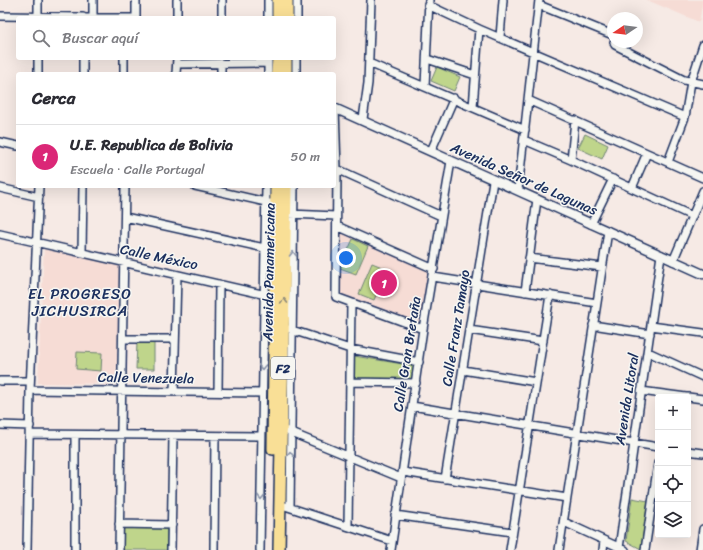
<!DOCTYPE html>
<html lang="es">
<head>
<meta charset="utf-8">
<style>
  :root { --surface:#fff; --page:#f2f2f3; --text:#2b2b33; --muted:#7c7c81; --line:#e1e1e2; --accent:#db2777 }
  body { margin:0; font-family:Sriracha,sans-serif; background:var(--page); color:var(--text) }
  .controls { position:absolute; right:12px; bottom:12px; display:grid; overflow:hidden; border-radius:4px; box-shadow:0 4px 16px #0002 }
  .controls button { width:36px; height:36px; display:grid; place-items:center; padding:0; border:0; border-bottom:1px solid var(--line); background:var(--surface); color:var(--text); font:20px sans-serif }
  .compass { position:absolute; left:607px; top:12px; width:36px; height:36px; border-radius:50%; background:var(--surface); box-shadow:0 4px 16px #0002; rotate:257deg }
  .you { position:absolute; left:346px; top:258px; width:14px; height:14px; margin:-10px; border:3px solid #fff; border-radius:50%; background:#1a73e8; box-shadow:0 0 0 6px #1a73e833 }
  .badge { display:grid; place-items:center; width:26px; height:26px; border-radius:50%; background:var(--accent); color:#fff; font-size:13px; font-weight:700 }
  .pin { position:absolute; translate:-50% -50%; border:2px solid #fff; box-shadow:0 1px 4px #0006 }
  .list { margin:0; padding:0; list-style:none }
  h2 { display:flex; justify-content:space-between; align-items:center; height:52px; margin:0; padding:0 16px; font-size:17px }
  h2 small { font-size:13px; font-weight:400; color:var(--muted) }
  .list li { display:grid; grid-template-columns:26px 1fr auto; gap:12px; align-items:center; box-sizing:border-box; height:64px; padding:0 16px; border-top:1px solid var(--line) }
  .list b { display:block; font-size:15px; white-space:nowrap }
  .list p { margin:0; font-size:13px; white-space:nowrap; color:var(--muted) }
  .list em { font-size:13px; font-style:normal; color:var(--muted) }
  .icon { flex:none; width:22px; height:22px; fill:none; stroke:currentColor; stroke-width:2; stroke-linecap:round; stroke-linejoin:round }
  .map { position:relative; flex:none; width:703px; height:550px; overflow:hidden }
  .search { position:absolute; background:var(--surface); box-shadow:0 4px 16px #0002; left:16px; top:16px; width:320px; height:44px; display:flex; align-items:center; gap:10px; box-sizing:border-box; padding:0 14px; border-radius:4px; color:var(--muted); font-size:15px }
  .panel { position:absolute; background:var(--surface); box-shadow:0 4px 16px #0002; left:16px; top:72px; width:320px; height:116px; border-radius:4px }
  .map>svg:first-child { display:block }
  .built { fill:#f6dcd5 }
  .green { fill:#bfd58b; stroke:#6d8274 }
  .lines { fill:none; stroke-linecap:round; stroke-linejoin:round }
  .minor-casing { stroke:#1b2f5e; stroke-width:10 }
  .tertiary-casing { stroke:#1b2f5e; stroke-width:11 }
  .trunk-casing { stroke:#1b2f5e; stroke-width:14 }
  .minor { stroke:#f6f6f2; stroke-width:7 }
  .tertiary { stroke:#f6f6f2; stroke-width:8 }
  .trunk { stroke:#f9df96; stroke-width:11 }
  .oneway { stroke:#8892a8 }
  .oneway2 { stroke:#8a877a }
  .labels { text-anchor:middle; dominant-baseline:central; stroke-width:3; stroke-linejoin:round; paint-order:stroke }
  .shield { fill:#f6f6f2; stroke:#5d6b8a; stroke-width:1 }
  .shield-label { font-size:13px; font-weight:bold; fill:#1b2f5e }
  .street-label { font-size:14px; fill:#1b2f5e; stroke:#f6f6f2 }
  .neighbourhood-label { font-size:15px; letter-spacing:1px; fill:#1b2f5e; stroke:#f6f6f2 }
</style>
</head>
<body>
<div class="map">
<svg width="703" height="550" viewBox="0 0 703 550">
  <rect width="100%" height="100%" fill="#f6eae5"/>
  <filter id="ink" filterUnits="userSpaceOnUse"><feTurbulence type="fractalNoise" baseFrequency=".025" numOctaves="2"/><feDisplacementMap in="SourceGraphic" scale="8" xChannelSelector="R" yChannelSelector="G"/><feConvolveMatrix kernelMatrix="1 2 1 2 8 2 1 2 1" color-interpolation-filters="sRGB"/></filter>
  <g filter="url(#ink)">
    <!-- built -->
    <path class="built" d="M647 0H703L699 22Z
      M339 229 430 271 421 326 339 294Z
      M44 248 121 265 116 384 38 383Z"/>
    <!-- green -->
    <path class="green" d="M437 67 460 77 454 91 431 81Z
      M585 134 608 145 602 159 578 148Z
      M353 239 368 246 356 274 340 268Z
      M372 263 387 269 374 300 359 294Z
      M137 342H154V369H136Z
      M77 352 102 353 101 371 76 369Z
      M354 356 415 366 412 381 354 380Z
      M632 498 648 501 641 549 626 541Z
      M122 527 167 528V550H122Z"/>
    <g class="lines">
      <defs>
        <path id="minor" d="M93 0V18
          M428 5 479 29 685 117
          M539 5 613 35
          M0 16 83 17
          M38 18V0
          M83 18H136V0
          M177 18V0
          M222 18V0
          M268 18V0
          M297 18V0
          M500 37 503 0
          M614 42 615 45 684 80 703 84
          M38 58V74
          M268 58V74
          M427 59 475 75
          M369 63 525 130
          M177 64 268 63
          M83 74V58
          M124 74V58
          M176 74 177 58
          M221 74V63
          M296 74V58
          M425 86 429 0
          M528 100 703 178
          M473 107 479 29
          M335 108 337 169 336 297 423 329
          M363 119 368 83 371 0
          M524 140 571 160 692 216
          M0 142 18 146
          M431 151 454 98
          M571 160 575 120
          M668 162 685 117 691 82 703 45
          M337 169 441 216
          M195 186 270 203
          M0 188 39 197
          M632 188 647 153
          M518 190 539 0
          M290 214 336 216
          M125 217 269 249
          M591 224 613 179
          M337 226 434 269
          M0 234 275 297
          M82 253 83 186
          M529 258 602 267
          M673 261 703 191
          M433 277 597 303
          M525 292 537 199
          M593 325 650 334
          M651 326 703 333
          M289 329 350 349 419 362
          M469 330 543 341
          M123 339H175
          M648 352 703 377
          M463 370 536 382
          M0 381H30
          M350 382 416 383
          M30 390 262 393
          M641 391 686 397
          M174 392 177 275
          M218 392 219 284
          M688 397 703 399
          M412 406 658 447
          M0 425 30 426
          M287 431 401 478
          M30 434 261 436
          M688 451 703 453
          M403 472 567 498
          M445 479 493 181
          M285 506 392 541
          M290 507 294 186
          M395 515 512 532
          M564 522 625 550
          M119 524 172 525
          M348 526 351 303
          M619 548 661 255
          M27 550 30 390 39 186
          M75 550V435
          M119 550 125 186
          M171 550 173 436
          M214 550 215 436
          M260 550 266 186
          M391 550 423 329 451 161
          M510 550 550 295
          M559 550 608 231
          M603 550 604 541
          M645 550 658 463
          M700 550 703 529"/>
        <path id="tertiary" d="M334 108 703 274"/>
        <path id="trunk" d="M278 18V0
          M287 18V0
          M277 74 278 58
          M286 74V58
          M273 449 276 186
          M279 550 286 186"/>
      </defs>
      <!-- minor casing -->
      <use href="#minor" class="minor-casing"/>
      <!-- tertiary casing -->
      <use href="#tertiary" class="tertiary-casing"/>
      <!-- trunk casing -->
      <use href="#trunk" class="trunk-casing"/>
      <!-- minor -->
      <use href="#minor" class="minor"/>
      <!-- tertiary -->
      <use href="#tertiary" class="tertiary"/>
      <!-- trunk -->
      <use href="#trunk" class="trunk"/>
    </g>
    <!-- one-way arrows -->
    <defs><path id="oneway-chevron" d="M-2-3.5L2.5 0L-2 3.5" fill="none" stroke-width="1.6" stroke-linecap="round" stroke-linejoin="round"/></defs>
    <g class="oneway">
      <use href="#oneway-chevron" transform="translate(293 254) rotate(-89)"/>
      <use href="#oneway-chevron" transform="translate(262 367) rotate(91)"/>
      <use href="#oneway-chevron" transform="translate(290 454) rotate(-89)"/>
      <use href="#oneway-chevron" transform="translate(261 497) rotate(91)"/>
    </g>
    <use class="oneway2" href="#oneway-chevron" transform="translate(284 301) rotate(-89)"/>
  </g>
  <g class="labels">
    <!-- shield labels -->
    <rect class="shield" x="271" y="357" width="24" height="22" rx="3"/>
    <g class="shield-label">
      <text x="283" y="368">F2</text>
    </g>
    <!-- street labels -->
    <g class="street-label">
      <text transform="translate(524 179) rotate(24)">Avenida Señor de Lagunas</text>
      <text transform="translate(159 257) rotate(12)">Calle México</text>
      <text transform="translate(269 272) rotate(-89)">Avenida Panamericana</text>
      <text transform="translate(456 328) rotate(-81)">Calle Franz Tamayo</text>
      <text transform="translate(407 354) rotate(-81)">Calle Gran Bretaña</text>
      <text transform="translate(146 378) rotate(1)">Calle Venezuela</text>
      <text transform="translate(627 399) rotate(-81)">Avenida Litoral</text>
    </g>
    <!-- neighbourhood labels -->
    <g class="neighbourhood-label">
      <text x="80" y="294">EL PROGRESO<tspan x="80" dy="17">JICHUSIRCA</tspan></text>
    </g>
  </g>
</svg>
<div class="controls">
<button>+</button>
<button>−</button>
<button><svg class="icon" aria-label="locate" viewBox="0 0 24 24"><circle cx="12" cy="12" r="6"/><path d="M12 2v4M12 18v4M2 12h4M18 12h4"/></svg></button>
<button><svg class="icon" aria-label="layers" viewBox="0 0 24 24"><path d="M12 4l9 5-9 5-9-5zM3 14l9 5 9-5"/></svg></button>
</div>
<svg class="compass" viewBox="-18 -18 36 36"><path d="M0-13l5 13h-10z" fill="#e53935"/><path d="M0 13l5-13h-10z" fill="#7c7c81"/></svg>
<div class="you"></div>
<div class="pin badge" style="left:384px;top:283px">1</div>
<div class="search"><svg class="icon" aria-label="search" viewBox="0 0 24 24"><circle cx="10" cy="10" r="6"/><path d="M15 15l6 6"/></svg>Buscar aquí</div>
<section class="panel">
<h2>Cerca<small></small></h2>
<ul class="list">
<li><span class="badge">1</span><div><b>U.E. Republica de Bolivia</b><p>Escuela · Calle Portugal</p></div><em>50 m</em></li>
</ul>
</section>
</div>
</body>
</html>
